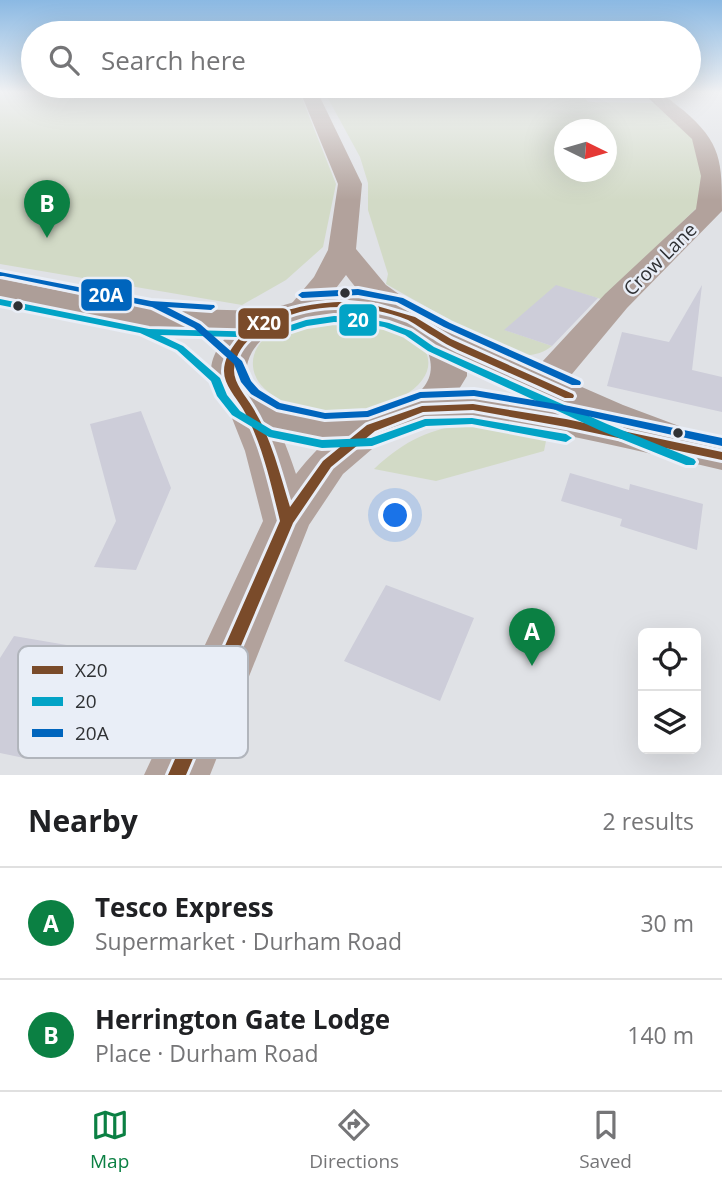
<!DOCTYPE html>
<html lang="en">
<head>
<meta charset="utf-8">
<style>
  :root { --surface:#fff; --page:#f6f6f6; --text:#202124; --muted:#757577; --line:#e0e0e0; --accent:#0b8043 }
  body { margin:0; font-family:"Open Sans",sans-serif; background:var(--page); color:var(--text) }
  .controls { position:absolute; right:21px; bottom:21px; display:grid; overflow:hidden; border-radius:10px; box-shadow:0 7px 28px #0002 }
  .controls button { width:63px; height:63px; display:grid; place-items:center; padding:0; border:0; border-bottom:2px solid var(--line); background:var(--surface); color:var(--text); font:35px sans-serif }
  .compass { position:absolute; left:554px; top:119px; width:63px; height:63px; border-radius:50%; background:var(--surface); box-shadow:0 7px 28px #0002; rotate:95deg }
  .you { position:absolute; left:396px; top:516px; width:24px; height:24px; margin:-18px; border:5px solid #fff; border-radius:50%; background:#1a73e8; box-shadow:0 0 0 10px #1a73e833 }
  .badge { display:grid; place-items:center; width:46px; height:46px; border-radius:50%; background:var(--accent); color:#fff; font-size:23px; font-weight:700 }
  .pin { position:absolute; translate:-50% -58px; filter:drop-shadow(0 2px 4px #0008) }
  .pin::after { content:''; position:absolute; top:37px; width:24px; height:21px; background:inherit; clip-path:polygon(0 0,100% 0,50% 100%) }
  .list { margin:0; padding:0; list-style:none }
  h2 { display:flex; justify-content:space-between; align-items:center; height:91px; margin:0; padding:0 28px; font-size:30px }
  h2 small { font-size:23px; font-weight:400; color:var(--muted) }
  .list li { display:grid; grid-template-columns:46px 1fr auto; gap:21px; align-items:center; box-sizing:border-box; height:112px; padding:0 28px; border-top:2px solid var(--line) }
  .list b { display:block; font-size:26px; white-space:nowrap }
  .list p { margin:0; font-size:23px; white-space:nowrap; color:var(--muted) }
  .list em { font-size:23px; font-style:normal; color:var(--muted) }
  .icon { flex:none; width:38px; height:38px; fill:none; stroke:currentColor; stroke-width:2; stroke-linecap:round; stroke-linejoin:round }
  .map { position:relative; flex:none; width:722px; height:775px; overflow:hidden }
  .search { position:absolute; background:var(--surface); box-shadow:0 7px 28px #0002; left:21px; right:21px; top:21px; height:77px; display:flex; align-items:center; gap:18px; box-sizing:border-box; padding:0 24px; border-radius:38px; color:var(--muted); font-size:26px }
  .sheet { height:315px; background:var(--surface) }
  nav { display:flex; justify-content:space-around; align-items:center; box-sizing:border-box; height:98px; border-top:2px solid var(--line); background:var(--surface); font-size:19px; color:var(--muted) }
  nav a { display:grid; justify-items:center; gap:4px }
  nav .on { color:var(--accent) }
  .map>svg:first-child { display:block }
  .green { fill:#d2dac6; fill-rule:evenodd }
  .building { fill:#cdcdd9 }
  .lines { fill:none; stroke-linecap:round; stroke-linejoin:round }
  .street { fill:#bbada8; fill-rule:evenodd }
  .secondary { fill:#b2a29c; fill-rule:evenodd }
  .highway { fill:#ad9e98; fill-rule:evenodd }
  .bus-1-casing { stroke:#e9eef7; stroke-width:6 }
  .bus-2-casing { stroke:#e9eef7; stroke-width:6 }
  .bus-3-casing { stroke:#e9eef7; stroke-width:6 }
  .bus-1 { fill:#7a4b2a; fill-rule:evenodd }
  .bus-2 { fill:#02a3c6; fill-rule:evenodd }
  .bus-3 { fill:#0065bd; fill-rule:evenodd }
  .bus-dot { fill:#2f3134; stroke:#e9eef7; stroke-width:2.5 }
  .labels { text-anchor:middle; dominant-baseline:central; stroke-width:5; stroke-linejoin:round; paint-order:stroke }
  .far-street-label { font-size:19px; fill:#2f3134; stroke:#e9eef7 }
  .key { fill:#e9eef7; stroke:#b1b5bc; stroke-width:2 }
  .key-label { font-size:19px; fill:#2f3134 }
  .line-badge { stroke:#e9eef7; stroke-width:2.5 }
  .badge-label { font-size:19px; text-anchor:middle; font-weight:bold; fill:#fff }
</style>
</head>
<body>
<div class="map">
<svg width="722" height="775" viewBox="0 0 722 775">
  <rect width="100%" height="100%" fill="#e0e2e6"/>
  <!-- green -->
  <path class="green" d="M0 91H299L336 184 323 247 286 280 242 305 0 264Z
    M324 91H579L588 102 655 103 693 139 703 175 700 205 601 299 556 286 505 330 552 346C535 359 520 356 501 349L386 284 388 274 368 210V183L360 157ZM564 130H606V172H564Z
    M352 314C364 316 378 317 389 321 429 338 447 371 402 397 364 420 292 420 261 385 254 377 251 365 254 355 268 317 319 316 352 314Z
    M472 422 507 424 548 431 544 451 436 481 374 469C406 439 429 430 472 422Z"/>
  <!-- building -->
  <path class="building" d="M556 285 598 298 552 346 504 330Z
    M702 285 692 370 722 377V412L607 386 622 332 669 342Z
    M141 411 171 488 136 570 94 567 116 521 90 424Z
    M570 473 629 490 630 484 703 504 697 550 620 526 622 519 561 501Z
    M386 585 474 618 440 701 344 661Z
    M14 636 90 649 29 759 0 753V658Z"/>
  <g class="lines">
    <!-- street -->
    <path class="street" d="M543 375 553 378 558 384 532 422 521 425 510 422 505 415C515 400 526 379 543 375Z"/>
    <!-- secondary -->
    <path class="secondary" d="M300 91H317L362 184 356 249 386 285 427 314 432 321 427 328C394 336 364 299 346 275L315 316 303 319 291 316 287 309 314 277 328 250 338 184Z
      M641 91C663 91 666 97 683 110 722 143 722 162 722 211L627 308 557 392 543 395 529 392 524 384 529 376 605 294 696 209 701 176 692 139Z
      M246 391 260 395C276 418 287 447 296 474 310 456 345 417 369 415 374 415 381 417 386 419L392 428 386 437 343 474 309 525 210 775H144L263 521 245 451 226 403 232 395Z"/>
    <!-- highway -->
    <path class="highway" d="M0 279 149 308 263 311 312 297 332 295 373 298 415 309 449 329 623 405 722 442V470C681 460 639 451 598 442 558 434 518 424 478 420 461 418 441 416 425 422 406 428 389 438 370 441 320 450 232 435 213 381 206 362 220 342 233 330L149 328 0 297ZM332 315 380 319 423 342C480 439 205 437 252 352 268 325 304 318 332 315ZM467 363 568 410 500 398 456 394 467 376Z"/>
    <defs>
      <path id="bus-1" d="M339 302 377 306 415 317 451 339 573 394 574 396 573 398H565C530 382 494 366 458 350 450 346 442 342 435 337 426 332 417 325 408 320 364 302 304 301 264 328 249 337 235 351 234 370 234 384 246 396 253 408 271 437 280 474 290 507L323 461 367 425 422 406 473 404 566 419 722 452V460L566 427 473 410 423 412 375 431 331 467 293 523 186 775H168L280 521C271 484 262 442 243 409 236 397 224 385 224 371 224 360 230 350 237 341 261 312 303 304 339 302Z"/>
      <path id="bus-2" d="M0 299 149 329 269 332 306 320 334 316 361 317 389 323 411 331 434 347 607 424 694 459 696 462 694 465H686L599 430 428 351 405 335 384 327 361 323 334 322 307 326 270 338 160 335 183 346 220 378 227 395 240 411 272 430 322 440 371 438 425 419 472 418 566 434 572 438 566 442 472 424 426 426 372 446 322 448 269 437 232 415 217 396 211 381 177 350 140 333 0 305Z"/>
      <path id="bus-3" d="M0 272 151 301 214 305 215 307 211 310 167 307 200 324 242 361 251 381 259 390 280 403 325 413 367 411 420 392 474 390 569 406 722 438V446L569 412 474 396 421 398 368 417 325 419 277 409 251 394 241 382 234 364 194 328 152 307 3 276H0Z
        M358 289 403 298 450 323 580 381 581 383 580 385H572L444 327 397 302 358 295 302 298 298 295 302 292Z"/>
    </defs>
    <!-- bus-1 casing -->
    <use href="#bus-1" class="bus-1-casing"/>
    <!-- bus-2 casing -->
    <use href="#bus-2" class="bus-2-casing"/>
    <!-- bus-3 casing -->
    <use href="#bus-3" class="bus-3-casing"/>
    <!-- bus-1 -->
    <use href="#bus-1" class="bus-1"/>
    <!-- bus-2 -->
    <use href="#bus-2" class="bus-2"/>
    <!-- bus-3 -->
    <use href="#bus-3" class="bus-3"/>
  </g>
  <!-- sky -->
  <linearGradient id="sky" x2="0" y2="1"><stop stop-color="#8bb9e3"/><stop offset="0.46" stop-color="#f1f2f4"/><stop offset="1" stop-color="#f1f2f4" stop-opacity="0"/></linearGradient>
  <rect width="722" height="200" fill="url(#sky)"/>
  <!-- markers -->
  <g class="bus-dot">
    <circle cx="345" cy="293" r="6"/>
    <circle cx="18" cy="306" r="6"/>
    <circle cx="678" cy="433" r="6"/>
  </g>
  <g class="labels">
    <!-- far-street labels -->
    <g class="far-street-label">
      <text transform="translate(660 259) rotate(-45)">Crow Lane</text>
    </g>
  </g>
  <!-- legend -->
  <rect x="18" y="646" width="230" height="112" rx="10" class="key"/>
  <rect x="32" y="666" width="31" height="8" fill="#7a4b2a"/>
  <rect x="32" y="697" width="31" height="9" fill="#02a3c6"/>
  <rect x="32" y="729" width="31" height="8" fill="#0065bd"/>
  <g class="key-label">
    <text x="75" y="677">X20</text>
    <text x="75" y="708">20</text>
    <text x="75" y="740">20A</text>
  </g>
  <g class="line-badge">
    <rect x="80" y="278" width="53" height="34" rx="7" fill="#0065bd"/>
    <rect x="338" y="303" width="40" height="34" rx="7" fill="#02a3c6"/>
    <rect x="237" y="307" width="53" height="33" rx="7" fill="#7a4b2a"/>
  </g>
  <g class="badge-label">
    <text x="106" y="302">20A</text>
    <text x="358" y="327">20</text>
    <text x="264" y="330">X20</text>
  </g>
</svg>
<div class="controls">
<button><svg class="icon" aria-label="locate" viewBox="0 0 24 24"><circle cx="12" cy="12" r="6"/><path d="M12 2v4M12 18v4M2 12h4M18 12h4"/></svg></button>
<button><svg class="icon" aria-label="layers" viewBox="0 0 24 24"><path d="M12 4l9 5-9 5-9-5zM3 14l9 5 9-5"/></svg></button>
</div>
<svg class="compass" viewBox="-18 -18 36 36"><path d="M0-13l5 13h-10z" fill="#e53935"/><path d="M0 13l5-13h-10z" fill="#757577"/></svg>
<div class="you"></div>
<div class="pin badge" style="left:532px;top:666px">A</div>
<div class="pin badge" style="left:47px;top:238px">B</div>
<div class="search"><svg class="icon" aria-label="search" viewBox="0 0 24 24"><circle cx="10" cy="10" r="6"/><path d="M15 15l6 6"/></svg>Search here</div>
</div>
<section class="sheet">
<h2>Nearby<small>2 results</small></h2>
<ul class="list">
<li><span class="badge">A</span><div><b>Tesco Express</b><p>Supermarket · Durham Road</p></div><em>30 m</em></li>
<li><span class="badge">B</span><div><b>Herrington Gate Lodge</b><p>Place · Durham Road</p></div><em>140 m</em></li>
</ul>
</section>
<nav>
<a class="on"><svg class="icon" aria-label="map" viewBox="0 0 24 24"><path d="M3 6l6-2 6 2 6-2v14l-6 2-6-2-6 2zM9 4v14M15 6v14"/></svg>Map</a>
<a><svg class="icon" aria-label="directions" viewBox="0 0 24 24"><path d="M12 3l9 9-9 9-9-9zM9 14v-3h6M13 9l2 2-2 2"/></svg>Directions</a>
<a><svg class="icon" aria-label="saved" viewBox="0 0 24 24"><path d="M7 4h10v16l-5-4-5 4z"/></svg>Saved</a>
</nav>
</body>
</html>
